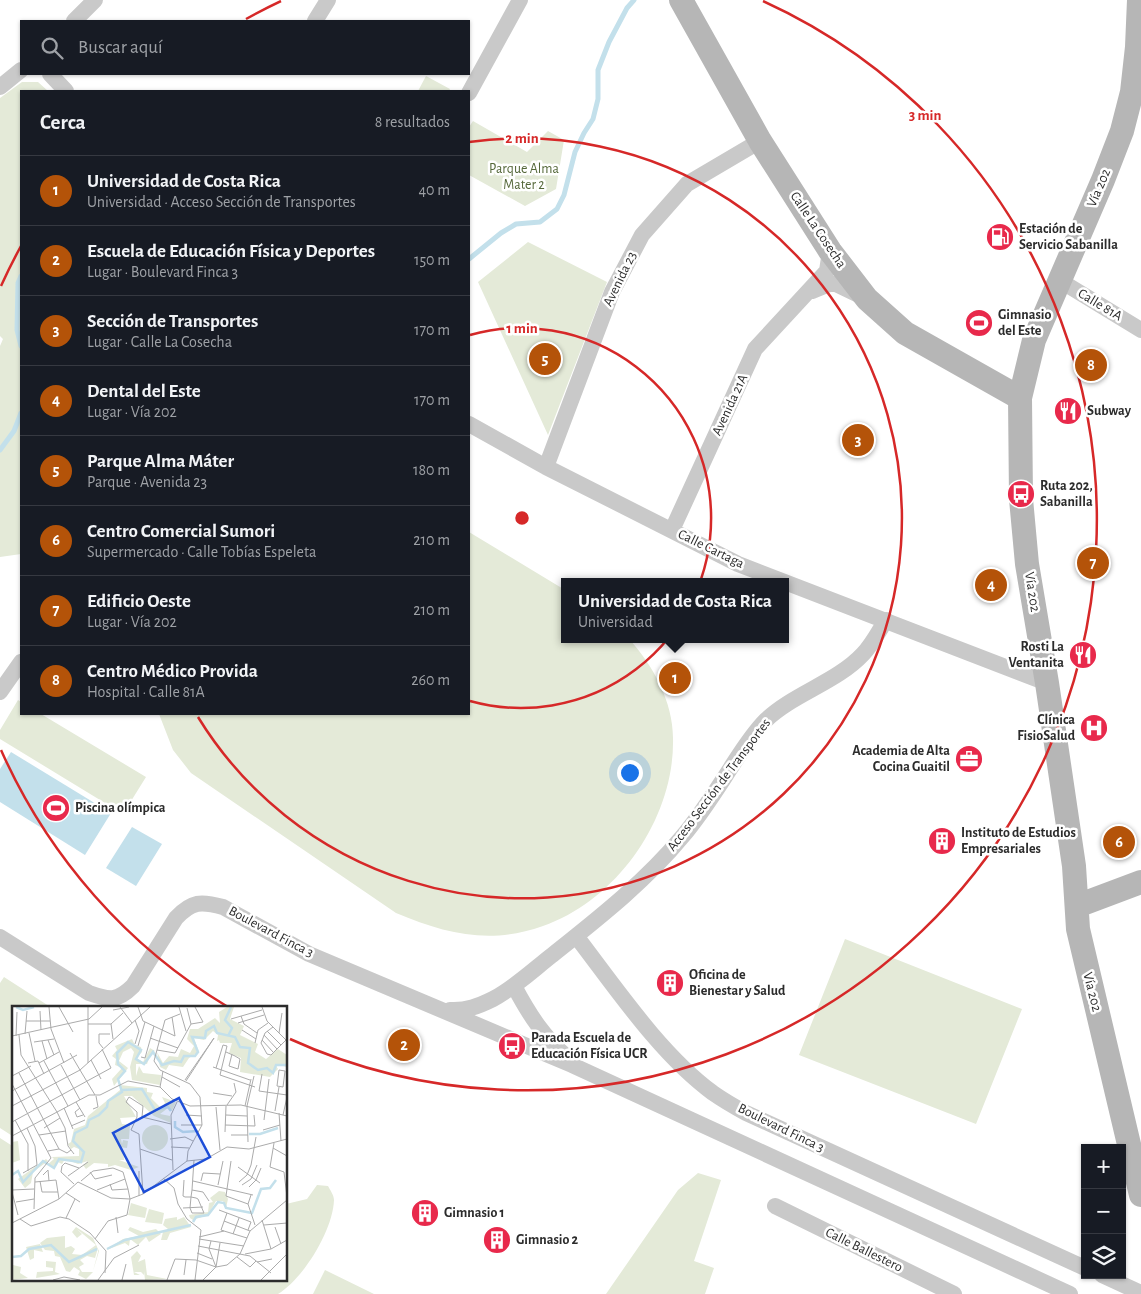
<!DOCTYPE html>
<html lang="es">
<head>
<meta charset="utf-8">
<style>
  :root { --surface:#171b24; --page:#242831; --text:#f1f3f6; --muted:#9ea1a6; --line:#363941; --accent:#b45309 }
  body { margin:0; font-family:"Alegreya Sans",sans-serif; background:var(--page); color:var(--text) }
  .controls { position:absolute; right:15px; bottom:15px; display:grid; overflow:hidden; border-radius:0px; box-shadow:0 1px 4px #0004 }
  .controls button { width:45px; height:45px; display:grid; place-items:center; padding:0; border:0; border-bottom:1px solid var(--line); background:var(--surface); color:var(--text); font:25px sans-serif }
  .you { position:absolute; left:629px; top:772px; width:18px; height:18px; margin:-12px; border:4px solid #fff; border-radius:50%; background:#1a73e8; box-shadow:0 0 0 8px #1a73e833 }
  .badge { display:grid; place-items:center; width:32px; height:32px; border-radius:50%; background:var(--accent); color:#fff; font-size:16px; font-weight:700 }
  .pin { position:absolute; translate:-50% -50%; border:2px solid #fff; box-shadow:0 1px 5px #0006 }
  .popup { position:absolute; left:561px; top:578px; width:228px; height:65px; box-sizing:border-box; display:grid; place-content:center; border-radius:0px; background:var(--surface); filter:drop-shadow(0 1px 4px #0005); font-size:16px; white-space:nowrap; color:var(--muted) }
  .popup b { font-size:19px; color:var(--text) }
  .popup::after { content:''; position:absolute; left:50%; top:100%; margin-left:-10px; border:10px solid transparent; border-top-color:var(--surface) }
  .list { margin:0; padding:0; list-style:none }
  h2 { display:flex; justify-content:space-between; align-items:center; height:65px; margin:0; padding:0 20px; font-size:21px }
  h2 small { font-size:16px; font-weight:400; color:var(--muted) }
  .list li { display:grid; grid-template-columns:32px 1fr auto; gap:15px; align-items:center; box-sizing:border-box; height:70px; padding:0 20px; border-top:1px solid var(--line) }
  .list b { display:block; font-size:19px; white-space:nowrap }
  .list p { margin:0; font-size:16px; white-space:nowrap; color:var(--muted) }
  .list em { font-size:16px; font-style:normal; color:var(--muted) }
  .icon { flex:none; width:28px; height:28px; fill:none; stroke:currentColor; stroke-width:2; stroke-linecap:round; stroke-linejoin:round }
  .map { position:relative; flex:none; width:1141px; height:1294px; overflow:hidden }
  .search { position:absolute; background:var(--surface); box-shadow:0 1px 4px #0004; left:20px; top:20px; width:450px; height:55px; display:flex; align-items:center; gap:12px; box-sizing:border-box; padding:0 18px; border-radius:0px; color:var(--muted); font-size:19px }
  .panel { position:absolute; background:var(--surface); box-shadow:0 1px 4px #0004; left:20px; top:90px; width:450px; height:625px; border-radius:0px }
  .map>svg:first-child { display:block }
  .green { fill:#e4ead8 }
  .water { fill:#c3e0eb }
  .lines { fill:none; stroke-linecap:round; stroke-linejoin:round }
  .stream { stroke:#c3e0eb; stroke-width:5 }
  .street { stroke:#c9c9c9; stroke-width:16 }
  .secondary { stroke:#b6b6b6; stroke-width:24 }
  .ring { fill:none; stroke:#d62828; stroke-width:2.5 }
  .labels { text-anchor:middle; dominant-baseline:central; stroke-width:5; stroke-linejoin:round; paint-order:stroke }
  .park-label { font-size:14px; fill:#546739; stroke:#fff }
  .street-label { font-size:14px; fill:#2c2c2c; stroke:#fff }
  .poi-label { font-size:14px; font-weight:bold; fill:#2c2c2c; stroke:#fff; text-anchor:start }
  .inset-river { fill:none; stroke:#c3e0eb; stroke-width:2.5 }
  .inset-road { fill:none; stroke:#ababab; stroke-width:1 }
  .view { fill:#1d4ed8; fill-opacity:0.15; stroke:#1d4ed8; stroke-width:2.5 }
  .inset-edge { fill:none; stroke:#2c2c2c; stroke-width:2.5 }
  .centre { fill:#d62828; stroke:#fff; stroke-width:2.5 }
  .ring-label { font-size:15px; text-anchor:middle; font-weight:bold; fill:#d62828; stroke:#fff; stroke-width:5; stroke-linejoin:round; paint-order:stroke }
</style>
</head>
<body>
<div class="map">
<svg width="1141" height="1294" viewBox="0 0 1141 1294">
  <rect width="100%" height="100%" fill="#fff"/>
  <!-- green -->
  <path class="green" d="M426 76 450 89 449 91H418Z
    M22 82H38L48 91H21V554L0 557V346L3 339 0 336V98Z
    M473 121 527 152 548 131 564 140 556 189 525 206 469 175V127Z
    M528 242 607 282 548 435 478 282Z
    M469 532 565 590V639H629C653 665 673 702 673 738 675 817 618 900 543 926 490 945 446 934 396 913L191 773 173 750 159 714H469Z
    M18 700 21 702V714H41L146 777 123 814 0 739V730Z
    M845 939 1022 1009 976 1124 799 1055Z
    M4 977 52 1008H14V1137L0 1128V983Z
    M0 1138 14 1147V1280H286V1204L307 1199 317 1185 328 1186C330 1190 334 1195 334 1200 333 1230 304 1278 278 1294H0Z
    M698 1173 721 1180 694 1261 714 1268 705 1294H606L678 1190Z
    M325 1270 374 1294H313Z"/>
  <!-- water -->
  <path class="water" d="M11 752 111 813 85 855 0 802V769Z
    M132 827 162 844 136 886 106 868Z"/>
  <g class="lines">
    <!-- stream -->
    <path class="stream" d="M469 259 501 233 516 224 540 222 557 209 564 195 575 152 584 133 593 119 598 99V70L609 42 627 8 634 0
      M21 276 18 283 17 330 21 346
      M0 450 14 431 21 413"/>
    <!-- street -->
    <path class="street" d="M74 21 95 0
      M315 21 328 0
      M50 74 66 91
      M0 87 21 70
      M469 93 520 0
      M1059 280 1141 330
      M812 291 829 284H836L863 297
      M469 424 546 467 738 564 1047 683
      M546 467 612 292 642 235 687 184 760 141
      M672 530 755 349 827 271 830 251
      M0 692 21 662
      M576 936C616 988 660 1054 713 1093 723 1100 735 1107 746 1113L1085 1268
      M0 937 89 993C109 1000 117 1002 133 986L176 918C192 901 201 901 223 907L309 954 572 1065 1070 1294
      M514 986C530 1016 543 1036 569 1059
      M450 1010C466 1011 479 1006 493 999 514 988 532 971 551 956 596 920 645 882 682 837 700 816 715 792 730 769 741 752 752 734 766 720 793 694 837 682 863 654 872 645 879 631 886 620
      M775 1206 954 1294
      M1102 1275 1141 1293"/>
    <!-- secondary -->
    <path class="secondary" d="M681 0 760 141 830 251 867 299 905 333 1020 398
      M1139 0 1137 47 1132 92 1122 131 1103 180 1034 340 1020 398 1021 499 1027 564 1047 683 1074 866 1078 929 1141 1195
      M1077 906 1141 882"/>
  </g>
  <!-- distance rings -->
  <g class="ring">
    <path d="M470 335A190 190 0 1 1 470 701"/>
    <path d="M469 142A380 380 0 1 1 198 717"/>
    <path d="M228 1007A570 570 0 0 1 1 750M1 286A570 570 0 0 1 21 246M246 19A570 570 0 0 1 281 1M763 1A570 570 0 0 1 290 1039"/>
  </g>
  <!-- icons -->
  <defs>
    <symbol id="fuel-disc" viewBox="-11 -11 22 22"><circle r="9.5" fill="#e8294b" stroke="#fff"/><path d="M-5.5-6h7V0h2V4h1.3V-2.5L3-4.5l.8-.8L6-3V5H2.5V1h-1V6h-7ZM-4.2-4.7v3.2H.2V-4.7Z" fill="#fff"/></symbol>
    <symbol id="stadium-disc" viewBox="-11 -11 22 22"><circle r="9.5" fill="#e8294b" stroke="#fff"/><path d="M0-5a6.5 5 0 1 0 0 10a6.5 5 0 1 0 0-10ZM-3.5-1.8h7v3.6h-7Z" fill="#fff"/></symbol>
    <symbol id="restaurant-disc" viewBox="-11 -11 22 22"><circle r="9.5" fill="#e8294b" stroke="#fff"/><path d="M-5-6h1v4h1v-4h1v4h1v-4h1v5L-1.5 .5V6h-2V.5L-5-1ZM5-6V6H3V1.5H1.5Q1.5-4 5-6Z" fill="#fff"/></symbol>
    <symbol id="bus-disc" viewBox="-11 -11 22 22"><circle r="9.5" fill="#e8294b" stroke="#fff"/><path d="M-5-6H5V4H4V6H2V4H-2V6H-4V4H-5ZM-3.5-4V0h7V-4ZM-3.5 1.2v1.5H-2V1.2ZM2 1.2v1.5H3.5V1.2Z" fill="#fff"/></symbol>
    <symbol id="hospital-disc" viewBox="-11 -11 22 22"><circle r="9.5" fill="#e8294b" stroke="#fff"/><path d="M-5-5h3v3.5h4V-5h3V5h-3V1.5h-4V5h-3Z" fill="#fff"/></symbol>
    <symbol id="office-disc" viewBox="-11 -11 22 22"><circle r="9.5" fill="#e8294b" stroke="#fff"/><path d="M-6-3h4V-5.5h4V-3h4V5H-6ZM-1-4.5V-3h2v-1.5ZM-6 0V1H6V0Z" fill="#fff"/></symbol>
    <symbol id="building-disc" viewBox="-11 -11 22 22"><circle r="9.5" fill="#e8294b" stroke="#fff"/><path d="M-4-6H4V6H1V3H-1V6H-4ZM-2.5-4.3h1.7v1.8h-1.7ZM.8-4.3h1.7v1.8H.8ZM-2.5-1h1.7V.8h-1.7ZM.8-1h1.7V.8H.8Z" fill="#fff"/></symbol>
  </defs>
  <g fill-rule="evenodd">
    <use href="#fuel-disc" x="984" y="221" width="32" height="32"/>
    <use href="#stadium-disc" x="963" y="307" width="32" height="32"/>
    <use href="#restaurant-disc" x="1052" y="395" width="32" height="32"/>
    <use href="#bus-disc" x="1005" y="478" width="32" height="32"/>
    <use href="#restaurant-disc" x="1067" y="639" width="32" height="32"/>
    <use href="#hospital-disc" x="1078" y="712" width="32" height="32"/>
    <use href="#office-disc" x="953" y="743" width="32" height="32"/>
    <use href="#stadium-disc" x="40" y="792" width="32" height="32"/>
    <use href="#building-disc" x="926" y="825" width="32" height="32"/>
    <use href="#building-disc" x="654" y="967" width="32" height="32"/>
    <use href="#bus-disc" x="496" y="1030" width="32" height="32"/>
    <use href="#building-disc" x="409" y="1197" width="32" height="32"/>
    <use href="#building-disc" x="481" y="1224" width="32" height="32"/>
  </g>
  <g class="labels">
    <!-- park labels -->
    <g class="park-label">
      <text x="524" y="169">Parque Alma<tspan x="524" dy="16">Mater 2</tspan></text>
    </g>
    <!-- street labels -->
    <g class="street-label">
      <text transform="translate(1099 188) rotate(-67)">Vía 202</text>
      <text transform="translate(818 230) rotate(56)">Calle La Cosecha</text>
      <text transform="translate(620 279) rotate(-64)">Avenida 23</text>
      <text transform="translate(1100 305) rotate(31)">Calle 81A</text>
      <text transform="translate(730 405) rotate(-65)">Avenida 21A</text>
      <text transform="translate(711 549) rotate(26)">Calle Cartaga</text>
      <text transform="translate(1032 592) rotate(81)">Vía 202</text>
      <text transform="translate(719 785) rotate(-53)">Acceso Sección de Transportes</text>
      <text transform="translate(271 932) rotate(28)">Boulevard Finca 3</text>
      <text transform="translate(1092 992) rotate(76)">Vía 202</text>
      <text transform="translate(781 1128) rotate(26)">Boulevard Finca 3</text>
      <text transform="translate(864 1250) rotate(26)">Calle Ballestero</text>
    </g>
    <!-- poi labels -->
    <g class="poi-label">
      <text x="1019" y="229">Estación de<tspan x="1019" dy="16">Servicio Sabanilla</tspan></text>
      <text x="998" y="315">Gimnasio<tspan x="998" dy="16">del Este</tspan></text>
      <text x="1087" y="411">Subway</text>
      <text x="1040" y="486">Ruta 202,<tspan x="1040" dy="16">Sabanilla</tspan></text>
      <text x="1064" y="647" text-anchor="end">Rosti La<tspan x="1064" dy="16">Ventanita</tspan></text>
      <text x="1075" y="720" text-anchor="end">Clínica<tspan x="1075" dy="16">FisioSalud</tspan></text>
      <text x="950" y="751" text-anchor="end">Academia de Alta<tspan x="950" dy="16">Cocina Guaitil</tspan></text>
      <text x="75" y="808">Piscina olímpica</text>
      <text x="961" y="833">Instituto de Estudios<tspan x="961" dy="16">Empresariales</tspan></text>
      <text x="689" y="975">Oficina de<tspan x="689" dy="16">Bienestar y Salud</tspan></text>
      <text x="531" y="1038">Parada Escuela de<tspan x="531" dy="16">Educación Física UCR</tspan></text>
      <text x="444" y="1213">Gimnasio 1</text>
      <text x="516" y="1240">Gimnasio 2</text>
    </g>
  </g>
  <!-- overview -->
  <g transform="translate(12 1006)">
    <rect width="275" height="275" fill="#fff"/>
    <path d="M215 1H222L218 13 232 20 228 29 246 38 243 46 254 53 266 43 275 49V61L263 58 266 63 258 71 228 66 229 52 217 47 220 37H208L207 34 205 35 206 29 201 25 192 34 182 32 187 46 177 52 171 61 157 59 154 64 148 61 145 46 151 57 157 50 166 51 169 43 178 47 182 40 175 33 178 23H186L203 12 208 17 207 6ZM120 33 123 39 129 41 130 46 124 52 131 56 138 42 143 45 139 47 135 58H124V70L127 60 131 67 149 69 148 79 120 74 118 61 122 46 119 42 111 46 107 55 116 62 102 80 100 73 110 62 103 59 104 53 100 50 105 44 103 40ZM108 79 135 82V86L141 87 139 92 149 102 153 97 150 91 164 96 160 105 156 102 148 108 158 110 159 117 142 110 120 90H112L124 111 108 112 110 118 118 119 117 133H109L110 138 111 134 116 135 115 142 107 141 111 143 112 154H107L127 161 119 164 103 159 96 161V158L82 157 74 163 71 159 76 155 66 158 53 153 50 158 46 156 42 163 36 158 42 153 40 151 67 150V143L62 141 59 143 56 138 59 136 62 123 73 119 76 110 108 84ZM130 132a13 13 0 1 1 26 0a13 13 0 1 1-26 0ZM6 135 8 154 0 157V136ZM34 153 36 155 21 166 19 177 13 182 6 173ZM207 185 213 186 216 193 214 202 211 195H204L196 209 181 214 178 212 177 209 196 206 197 197 201 196 198 192ZM119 197 135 202 133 212 116 209ZM137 203 152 207 150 218 133 216ZM165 211V214L172 211 179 221 158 227 155 234H149L151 226 156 223 151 219 153 213ZM64 221 81 232 86 243 87 245 85 252 81 265 86 246V242L83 252 75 250 68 254 72 258 67 261 70 266H81L74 273 66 269 68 265 62 261 58 266 54 265 48 251 43 250 42 245 33 244 28 237 35 232 53 230V242L59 240 63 243 60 248 70 249 84 239 65 223 70 228 65 232 60 226ZM118 221 131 226 144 223 149 228 137 236 134 231 126 239 118 233 117 240 113 237 94 244 111 233 127 230 116 224ZM28 238 31 246 22 244V252L18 254 14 241ZM125 245 129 250 126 256 133 253 135 269 155 273 133 274 132 265V269L129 266H122L128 269H122L119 251ZM34 255 44 256 43 266 48 268 24 272 25 266 41 265V262L34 261ZM1 259 9 261 8 267 16 272 0 274Z" fill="#e4ead8"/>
    <path class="inset-river" d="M4 1 11 4 22 1M216 30 220 22 213 14 219 1M110 84 130 83 143 104 156 101 159 105M163 115V121L171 126 186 125M237 128H248L266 122M0 169 6 165 11 176 31 155 42 162 47 153 69 156 72 146 61 135 63 127 75 121 77 114 87 109 95 101 96 95 110 86 106 73 113 65 106 58 105 47 116 36 129 44 124 53 132 58 141 46 150 59 162 55 169 56 172 50H183L186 46 180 31 193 32 194 25 202 20 205 27 223 31 228 41 238 42 236 57 246 64 255 62 261 67 264 59H275M181 216 184 211 196 209 206 196 212 197 214 202 240 207 249 183 258 182 264 174M95 243 113 234 179 219M0 251 9 250 17 243 39 239 57 256 85 243"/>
    <path class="inset-road" d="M37 1 39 23 52 57M47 1 61 26M108 1 120 17M126 1 131 15 163 30 160 11M167 1 174 25M250 1 255 15 275 35M101 4 117 1M28 5 29 24M168 8 153 14 142 55 148 64 178 78 188 91 190 119 176 145 175 155M229 10 232 18 245 27M219 13 250 4M123 14 127 25 123 38M14 15H38M226 17 252 9M76 18H99L111 7M99 18 101 33M179 18 191 16 183 1M261 21 253 27 249 37 255 48 259 49 274 34M230 24 244 33M255 25 269 39M17 27 23 55M267 27 270 7M13 28 15 5M7 29 9 49 45 106 53 122 56 140 62 148M252 29 265 43M0 30 77 13 90 1M4 30 5 6M138 32 166 42M36 34 42 49M250 34 261 46M30 35 35 53M22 36 42 33M243 37 246 24 256 17M126 40 133 16M91 42 87 37V28H98M145 44 163 47 179 18 175 2M214 46 223 50 228 53 226 63 217 60 220 48M58 47 68 64M129 51 133 52 142 20M79 54 89 73M32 55 56 100M16 57 26 55 32 68M27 57 47 46M76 57V1M49 59 68 94M201 61 238 74M204 62 211 39 215 40 208 69 243 81M68 64 83 89M267 64 273 65 271 81 265 80ZM7 67 47 143M250 68 247 85 275 89M0 70 19 60M150 71 168 81M173 74 202 32 174 75M0 78 9 95M148 81 151 65M0 85 65 49M201 87 220 90M9 95 39 152 23 172 22 203M64 96 73 111M215 99 224 86 222 77M0 100 68 64 138 1M233 100 239 73M204 101 208 144M52 102 61 123M68 102 63 106 65 111 71 109M81 103 86 101 84 90M263 105 267 81M267 107 269 135M174 109 190 110M214 109 235 110M271 109 275 91M125 111 119 124 127 128 131 188M125 111V106L114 96 117 91 131 100 130 111M130 111 159 118M3 114 16 138V165M252 114 257 73M0 116 99 62 90 43M169 119H190M213 119 243 120 242 109M59 120 73 114M32 122 48 112M251 124 268 119M213 126 214 100M27 129 54 125M219 129H236M0 130 77 89H88L116 75 148 81 160 93 178 100 229 99 275 110M158 133 173 131 181 135M236 136 235 100 242 70M262 137 258 161 272 166 275 191M159 141 177 142M261 142 275 150M128 143 160 154M36 145 47 143 55 147 59 144M219 155 214 190 236 198M226 161 248 177M161 164 159 109 165 96M127 165V190M78 166 83 173 100 169M11 167 25 159 23 140 15 122M31 169 36 164 37 175M56 170 76 156M151 172 162 182 166 198 175 213 189 224 183 274M44 174 47 193M172 174 171 190 173 191H179L184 192 186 193 192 207H180L178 202 179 191 180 184 182 154M28 175 30 186H46M69 175 81 165 101 162 111 166 116 183 118 193 115 209 96 215 83 233M181 175 241 189M189 175 191 167 208 168M23 176 44 174M227 176 235 169 239 159 244 131M62 178 49 166 50 160 53 157 67 162M98 178 100 184 116 183M206 179 211 155M230 179 239 173 245 159M237 181 244 174 249 162M0 184 22 183M85 184 113 173M180 184 191 186 197 195M0 186 6 209M54 187 68 196M239 189 236 198 243 219M4 196 22 193M171 202 191 201M207 204 239 216 236 224M104 211 106 227M54 212 63 193M8 213 19 220 48 211 57 213 78 227 94 245 93 267M250 214 259 243M212 215 238 225M0 217 47 193 66 176 99 192 118 193 131 188 175 155 194 153 215 141 237 143 275 133M252 219 275 217M263 221 269 238M212 225 209 224 215 207M221 228 227 212M187 231 212 225 235 232M187 233 232 240M199 235 197 243 204 261M186 240 238 250M185 247 200 253M233 248 259 243 275 234M238 250 259 267M225 251 238 261 244 255M245 256 260 253M204 261 208 237M172 269 174 254M41 274 52 271 68 274M86 274 102 252 127 239M110 274 114 258M155 274 163 253 184 254 204 261M191 274 204 261 215 259 228 248 238 225 275 194M249 274 275 248"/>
    <path class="view" d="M167 92 198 151 132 186 101 127Z"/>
    <rect width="275" height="275" class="inset-edge"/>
  </g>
  <circle cx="522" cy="518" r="8" class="centre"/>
  <g class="ring-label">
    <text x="925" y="120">3 min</text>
    <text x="522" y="143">2 min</text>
    <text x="522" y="333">1 min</text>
  </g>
</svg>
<div class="controls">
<button>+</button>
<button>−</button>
<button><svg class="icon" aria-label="layers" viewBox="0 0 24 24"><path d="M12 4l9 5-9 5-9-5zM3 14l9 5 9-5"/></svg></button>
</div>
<div class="you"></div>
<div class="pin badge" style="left:675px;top:678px">1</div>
<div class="popup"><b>Universidad de Costa Rica</b>Universidad</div>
<div class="pin badge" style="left:404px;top:1045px">2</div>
<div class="pin badge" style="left:858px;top:440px">3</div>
<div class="pin badge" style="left:991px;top:585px">4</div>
<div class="pin badge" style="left:545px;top:359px">5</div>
<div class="pin badge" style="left:1119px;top:842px">6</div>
<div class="pin badge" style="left:1093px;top:563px">7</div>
<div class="pin badge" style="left:1091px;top:365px">8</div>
<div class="search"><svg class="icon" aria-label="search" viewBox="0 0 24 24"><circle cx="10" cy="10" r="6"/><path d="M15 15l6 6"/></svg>Buscar aquí</div>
<section class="panel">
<h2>Cerca<small>8 resultados</small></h2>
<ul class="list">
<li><span class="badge">1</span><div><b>Universidad de Costa Rica</b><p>Universidad · Acceso Sección de Transportes</p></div><em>40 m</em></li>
<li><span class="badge">2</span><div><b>Escuela de Educación Física y Deportes</b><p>Lugar · Boulevard Finca 3</p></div><em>150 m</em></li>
<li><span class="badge">3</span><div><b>Sección de Transportes</b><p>Lugar · Calle La Cosecha</p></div><em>170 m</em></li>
<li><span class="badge">4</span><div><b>Dental del Este</b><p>Lugar · Vía 202</p></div><em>170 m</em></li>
<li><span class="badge">5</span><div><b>Parque Alma Máter</b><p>Parque · Avenida 23</p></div><em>180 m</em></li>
<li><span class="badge">6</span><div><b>Centro Comercial Sumori</b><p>Supermercado · Calle Tobías Espeleta</p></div><em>210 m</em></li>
<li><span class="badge">7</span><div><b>Edificio Oeste</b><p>Lugar · Vía 202</p></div><em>210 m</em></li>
<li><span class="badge">8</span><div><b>Centro Médico Provida</b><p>Hospital · Calle 81A</p></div><em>260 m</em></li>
</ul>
</section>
</div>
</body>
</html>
